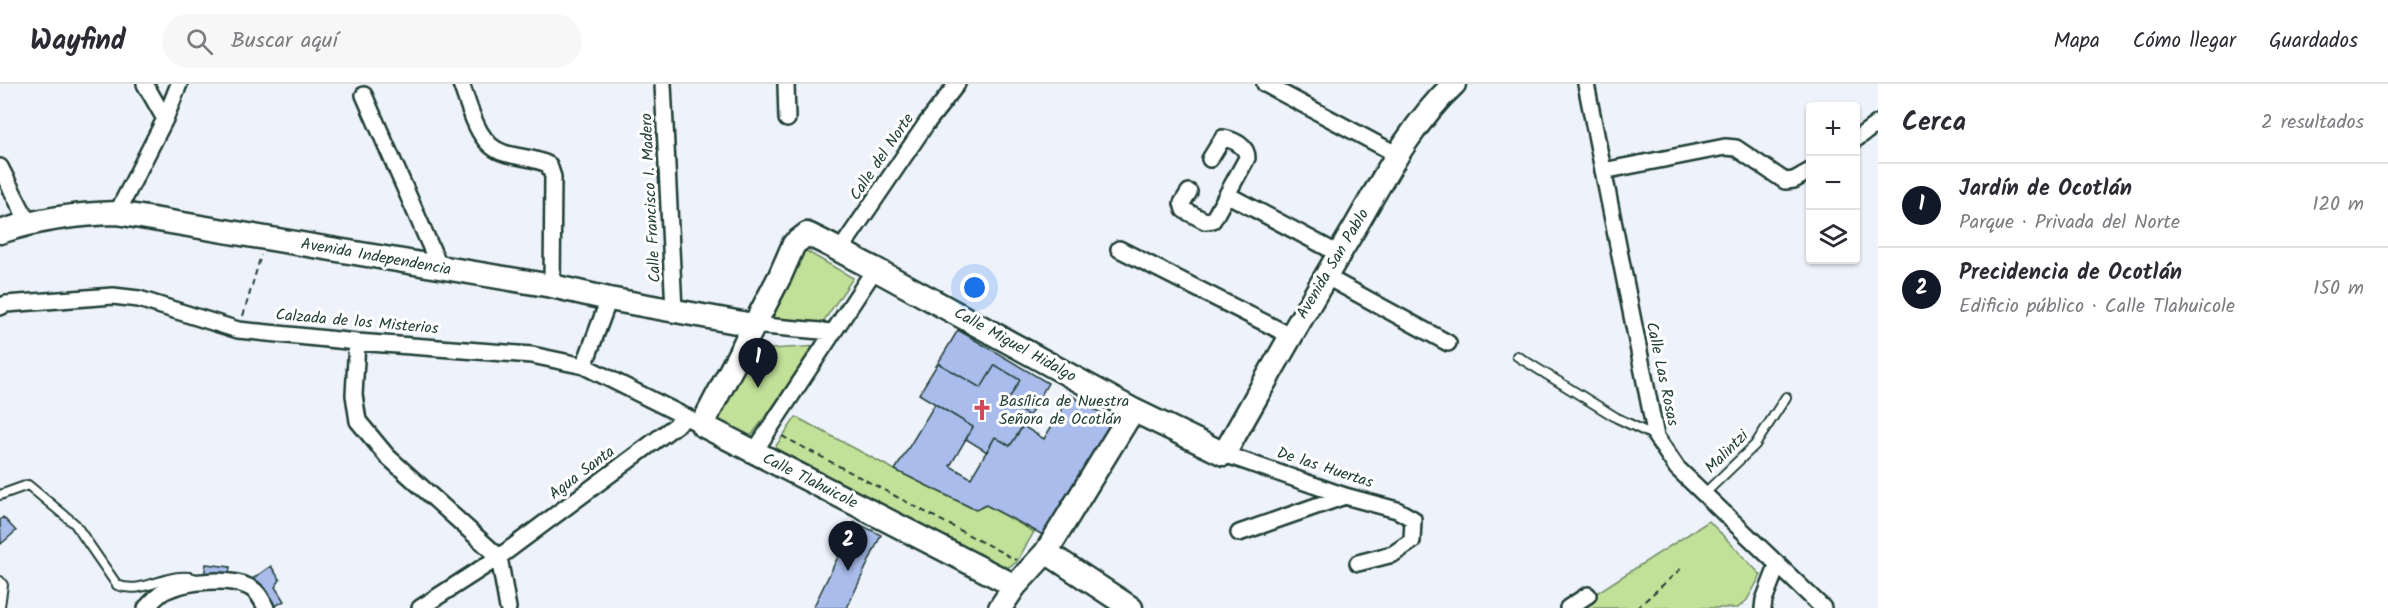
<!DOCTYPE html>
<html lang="es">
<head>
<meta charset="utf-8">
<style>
  :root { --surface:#fff; --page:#f7f7f7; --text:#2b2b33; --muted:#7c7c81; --line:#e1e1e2; --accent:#111827 }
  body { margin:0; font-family:Kalam,sans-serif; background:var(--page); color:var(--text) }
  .controls { position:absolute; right:18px; top:18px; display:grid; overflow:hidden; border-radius:6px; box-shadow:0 2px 4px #0004 }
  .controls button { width:54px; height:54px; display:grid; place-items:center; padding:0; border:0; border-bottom:2px solid var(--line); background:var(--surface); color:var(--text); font:30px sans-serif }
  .you { position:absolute; left:975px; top:204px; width:21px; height:21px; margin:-15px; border:4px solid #fff; border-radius:50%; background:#1a73e8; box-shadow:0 0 0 9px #1a73e833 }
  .badge { display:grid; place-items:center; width:39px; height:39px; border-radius:50%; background:var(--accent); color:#fff; font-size:20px; font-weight:700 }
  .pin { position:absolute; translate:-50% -50px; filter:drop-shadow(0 2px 3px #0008) }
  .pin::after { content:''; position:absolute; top:32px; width:21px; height:18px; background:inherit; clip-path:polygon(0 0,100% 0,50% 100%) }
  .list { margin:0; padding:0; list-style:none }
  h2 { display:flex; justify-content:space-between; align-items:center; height:78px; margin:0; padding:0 24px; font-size:26px }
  h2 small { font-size:20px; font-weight:400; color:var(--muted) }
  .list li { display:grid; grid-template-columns:39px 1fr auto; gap:18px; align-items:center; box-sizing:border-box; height:84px; padding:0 24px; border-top:2px solid var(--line) }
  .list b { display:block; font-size:22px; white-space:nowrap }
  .list p { margin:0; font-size:20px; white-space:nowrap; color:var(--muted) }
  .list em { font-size:20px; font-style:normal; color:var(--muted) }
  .icon { flex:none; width:33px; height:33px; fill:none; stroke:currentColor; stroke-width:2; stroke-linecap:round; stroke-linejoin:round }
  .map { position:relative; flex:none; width:1878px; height:524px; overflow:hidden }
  header { display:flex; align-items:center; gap:36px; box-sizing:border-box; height:84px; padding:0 30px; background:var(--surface); border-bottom:2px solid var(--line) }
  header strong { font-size:28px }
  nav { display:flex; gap:33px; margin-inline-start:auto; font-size:21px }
  .search { width:420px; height:54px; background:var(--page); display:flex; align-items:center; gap:15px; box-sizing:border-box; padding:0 21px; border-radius:33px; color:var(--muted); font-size:22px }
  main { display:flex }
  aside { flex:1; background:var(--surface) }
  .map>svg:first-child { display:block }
  .green { fill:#c1e098; stroke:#708e66; stroke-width:1.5 }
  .building { fill:#a9bceb; stroke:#1f3d34; stroke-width:1.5 }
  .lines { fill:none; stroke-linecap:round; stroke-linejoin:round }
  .lane-casing { stroke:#1f3d34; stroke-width:12 }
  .street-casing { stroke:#1f3d34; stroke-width:20 }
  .secondary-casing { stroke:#1f3d34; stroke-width:27 }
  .path { stroke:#1f3d34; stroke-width:2; stroke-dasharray:6 4.5; stroke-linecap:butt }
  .lane { stroke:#fff; stroke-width:8 }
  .street { stroke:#fff; stroke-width:15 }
  .secondary { stroke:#fff; stroke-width:22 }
  .labels { text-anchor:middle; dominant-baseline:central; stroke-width:6; stroke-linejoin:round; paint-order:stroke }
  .street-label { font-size:16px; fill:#1f3d34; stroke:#fff }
  .poi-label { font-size:16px; fill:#1f3d34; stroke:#fff; text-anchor:start }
</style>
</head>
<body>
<header>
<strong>Wayfind</strong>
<div class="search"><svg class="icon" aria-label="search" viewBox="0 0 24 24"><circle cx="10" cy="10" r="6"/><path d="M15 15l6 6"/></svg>Buscar aquí</div>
<nav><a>Mapa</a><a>Cómo llegar</a><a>Guardados</a></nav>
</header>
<main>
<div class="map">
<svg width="1878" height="524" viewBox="0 0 1878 524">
  <rect width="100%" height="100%" fill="#eef2fb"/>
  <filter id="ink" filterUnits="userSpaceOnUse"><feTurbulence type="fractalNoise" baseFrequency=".0167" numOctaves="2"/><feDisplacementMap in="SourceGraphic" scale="12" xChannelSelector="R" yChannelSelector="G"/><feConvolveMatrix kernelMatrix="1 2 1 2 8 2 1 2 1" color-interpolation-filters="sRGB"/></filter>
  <g filter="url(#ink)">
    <!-- green -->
    <path class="green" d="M801 164 853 194 821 241 768 239Z
      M818 262 745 360 704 341 755 266Z
      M796 333 895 386 975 426 986 421 1034 448 1016 479 999 488 769 372Z
      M1709 437 1761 491 1747 516 1738 524H1573Z"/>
    <!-- building -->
    <path class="building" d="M958 246 1048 299 1029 332 1007 318 1020 296 995 281 981 304 938 279Z
      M938 279 981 304 995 281 1020 296 1007 318 1029 332 1010 362 995 353 987 368 966 355 973 343 919 310Z
      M1070 311 1118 339 1043 451 986 421 976 426 895 386 935 320 973 343 950 382 971 394 995 353 1010 362 1023 342 1044 355Z
      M3 433 16 447 1 460 0 436Z
      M855 438 881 451 847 524H813Z
      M206 480 230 483 228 495 204 492Z
      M271 482 280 496 275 503 284 517 272 524 251 496Z"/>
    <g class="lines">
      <defs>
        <path id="lane" d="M1517 272 1617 334 1655 352
          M1704 410 1755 361 1786 313
          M0 411 28 401 75 440 117 501C144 512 167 487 194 494
          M0 497 3 501 0 522"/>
        <path id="street" d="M145 0 165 35
          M461 0C470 23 477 61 504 69 519 74 534 73 549 81L553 93 552 202
          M663 0 674 226
          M786 0 787 35
          M1265 0 1398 71
          M1586 0 1656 353 1677 384 1823 524
          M364 11 440 184
          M1856 55 1878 39
          M0 83 28 138
          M1603 87 1725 63 1736 64 1785 97 1794 96 1810 87
          M1189 108 1182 119 1184 126 1205 137 1213 136 1247 74C1247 62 1234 56 1223 54L1210 75
          M1228 111 1339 170
          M117 129 165 35 179 0
          M1119 165 1291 252
          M839 168 926 40 957 0
          M1325 192 1448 259
          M0 223 6 220 113 212 139 215 238 246 357 258 532 271 584 282 702 341
          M753 241 832 248
          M357 258 354 311 358 337 387 372 499 473 508 524
          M584 282 609 215
          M754 368 875 185
          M1224 370 1345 412 1397 426 1413 435 1412 457 1393 470 1358 479
          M1239 449 1345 412
          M146 524C152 518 159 509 167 506 188 497 228 493 249 503 258 507 262 516 266 524
          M420 524 499 473 687 333
          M1568 524 1588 511
          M1763 524 1764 516 1778 480"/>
        <path id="secondary" d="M0 148C39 135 76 130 117 129L552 202 609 215 753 241
          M1046 468 1131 524
          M1015 502 702 341 780 192 794 160 807 150C830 160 852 174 875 185L1133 326 1224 370C1266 295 1309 220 1354 145 1383 95 1411 40 1454 0
          M1000 524 1015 502 1046 468 1133 326"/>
      </defs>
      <!-- lane casing -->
      <use href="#lane" class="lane-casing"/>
      <!-- street casing -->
      <use href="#street" class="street-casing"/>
      <!-- secondary casing -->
      <use href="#secondary" class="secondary-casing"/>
      <!-- path -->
      <path class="path" d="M243 232 261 171
        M782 352 1016 476
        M1637 524 1684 482"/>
      <!-- lane -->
      <use href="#lane" class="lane"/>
      <!-- street -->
      <use href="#street" class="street"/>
      <!-- secondary -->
      <use href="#secondary" class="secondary"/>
    </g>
  </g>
  <!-- icons -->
  <defs>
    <symbol id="church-bare" viewBox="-9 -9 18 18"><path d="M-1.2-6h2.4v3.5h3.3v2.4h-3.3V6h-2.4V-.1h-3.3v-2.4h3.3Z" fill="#d1495b" stroke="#fff" stroke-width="2.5" paint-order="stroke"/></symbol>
  </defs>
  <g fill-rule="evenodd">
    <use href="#church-bare" x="967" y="311" width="30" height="30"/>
  </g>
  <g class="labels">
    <!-- street labels -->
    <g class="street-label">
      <text transform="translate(882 73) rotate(-56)">Calle del Norte</text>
      <text transform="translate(651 114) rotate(-93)">Calle Francisco I. Madero</text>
      <text transform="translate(376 173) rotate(10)">Avenida Independencia</text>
      <text transform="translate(1333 180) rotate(-59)">Avenida San Pablo</text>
      <text transform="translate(357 238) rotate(5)">Calzada de los Misterios</text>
      <text transform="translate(1015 261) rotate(29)">Calle Miguel Hidalgo</text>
      <text transform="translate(1662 290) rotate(78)">Calle Las Rosas</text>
      <text transform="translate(1727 368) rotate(-45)">Malintzi</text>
      <text transform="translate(1325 384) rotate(18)">De las Huertas</text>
      <text transform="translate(582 389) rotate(-37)">Agua Santa</text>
      <text transform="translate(810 397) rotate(27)">Calle Tlahuicole</text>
    </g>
    <!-- poi labels -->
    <g class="poi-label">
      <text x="999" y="317">Basílica de Nuestra<tspan x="999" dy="18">Señora de Ocotlán</tspan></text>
    </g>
  </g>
</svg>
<div class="controls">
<button>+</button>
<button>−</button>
<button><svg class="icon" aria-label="layers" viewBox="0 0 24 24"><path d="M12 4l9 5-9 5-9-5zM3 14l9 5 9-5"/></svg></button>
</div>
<div class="you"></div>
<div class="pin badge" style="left:758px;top:304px">1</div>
<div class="pin badge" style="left:848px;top:487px">2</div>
</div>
<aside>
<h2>Cerca<small>2 resultados</small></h2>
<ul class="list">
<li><span class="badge">1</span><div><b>Jardín de Ocotlán</b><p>Parque · Privada del Norte</p></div><em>120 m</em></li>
<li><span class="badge">2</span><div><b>Precidencia de Ocotlán</b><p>Edificio público · Calle Tlahuicole</p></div><em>150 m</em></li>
</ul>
</aside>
</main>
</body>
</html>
